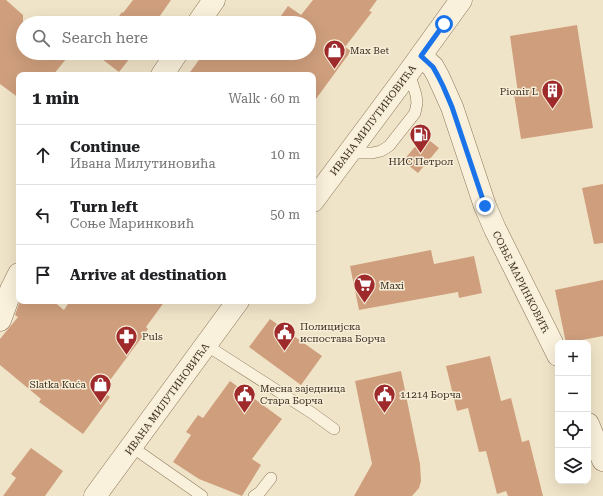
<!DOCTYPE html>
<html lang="en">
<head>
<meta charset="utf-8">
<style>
  :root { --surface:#fff; --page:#f2f2f2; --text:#202124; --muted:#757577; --line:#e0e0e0 }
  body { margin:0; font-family:"Roboto Serif",serif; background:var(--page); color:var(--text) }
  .controls { position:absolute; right:12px; bottom:12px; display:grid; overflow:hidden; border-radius:8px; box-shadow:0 4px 16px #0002 }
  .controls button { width:36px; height:36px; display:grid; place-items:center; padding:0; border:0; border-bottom:1px solid var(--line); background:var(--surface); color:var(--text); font:20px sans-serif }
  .stop { position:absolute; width:12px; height:12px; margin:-9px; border:3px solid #1a73e8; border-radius:50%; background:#fff }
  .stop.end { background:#1a73e8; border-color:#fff; box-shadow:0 1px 4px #0008 }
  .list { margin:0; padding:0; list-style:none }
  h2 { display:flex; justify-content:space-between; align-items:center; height:52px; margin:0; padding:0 16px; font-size:17px }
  h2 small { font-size:13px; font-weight:400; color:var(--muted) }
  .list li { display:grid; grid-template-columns:26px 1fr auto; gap:12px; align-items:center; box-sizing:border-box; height:60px; padding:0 16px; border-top:1px solid var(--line) }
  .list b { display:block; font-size:15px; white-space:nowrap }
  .list p { margin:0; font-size:13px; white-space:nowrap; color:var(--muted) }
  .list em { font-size:13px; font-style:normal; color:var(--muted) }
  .icon { flex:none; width:22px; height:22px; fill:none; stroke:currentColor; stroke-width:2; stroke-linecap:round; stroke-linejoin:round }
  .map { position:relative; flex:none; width:603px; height:496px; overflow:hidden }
  .search { position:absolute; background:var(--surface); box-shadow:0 4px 16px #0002; left:16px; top:16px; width:300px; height:44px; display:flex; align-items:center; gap:10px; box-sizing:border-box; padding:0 14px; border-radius:22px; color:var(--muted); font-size:15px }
  .panel { position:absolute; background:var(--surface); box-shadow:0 4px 16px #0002; left:16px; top:72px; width:300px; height:232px; border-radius:8px }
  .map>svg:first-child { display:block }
  .building { fill:#cf9f7d }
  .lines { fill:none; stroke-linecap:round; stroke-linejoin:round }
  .service-casing { stroke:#8d765c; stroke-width:12 }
  .minor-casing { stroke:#8d765c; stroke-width:23 }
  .tertiary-casing { stroke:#8d765c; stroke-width:23 }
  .service { stroke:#faf1dc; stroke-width:11 }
  .minor { stroke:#faf1dc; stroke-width:22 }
  .tertiary { stroke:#faf1dc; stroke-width:22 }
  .route { stroke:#1a73e8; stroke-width:5 }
  .labels { text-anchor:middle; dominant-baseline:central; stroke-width:3; stroke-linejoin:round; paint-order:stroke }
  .poi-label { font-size:10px; fill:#3d2e20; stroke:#f7eed8; text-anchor:start }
  .street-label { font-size:10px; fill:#3d2e20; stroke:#f7eed8 }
</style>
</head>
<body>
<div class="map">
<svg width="603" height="496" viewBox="0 0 603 496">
  <rect width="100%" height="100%" fill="#f0e4c8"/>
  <!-- building -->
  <path class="building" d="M0 0H6L23 15V53H71L53 75H19V98L0 84Z
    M133 0H171L155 23H114L122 12 123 13Z
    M313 0H377L369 11 372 12 345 47 351 51 313 103V75H188L204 53H309V23H276L288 6 301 15Z
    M577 25 593 128 521 139 514 94 518 93 510 36Z
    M94 53H134L119 72Z
    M424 136 439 148 418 173 403 161Z
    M603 184V243L594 244 582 188Z
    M431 250 434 264 474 256 482 293 459 298 458 292 359 310 350 266Z
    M603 280V336L566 343 555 290Z
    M20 301H53L64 310 70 301H165L146 327 148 329 102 391 110 397 83 434 39 402 41 399 0 365V339L18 317 15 315Z
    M270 319 322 356 301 385 249 347Z
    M490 356 501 401 511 398 522 442 529 440 543 496H508L506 491 497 494 486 451 479 452 468 408 457 411 446 366Z
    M401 371 420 464 421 481 419 488 412 496H354L372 464 355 381Z
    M230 381 282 419 252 459 261 465 242 496 199 479 173 462 191 435 186 432 198 415 203 418Z
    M31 448 63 471 45 496H3L16 478 11 474Z"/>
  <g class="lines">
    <defs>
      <path id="service" d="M349 153H372L381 151 389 146 415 113 417 103 416 95 409 72
        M206 345 312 413 334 429
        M132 447 202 496
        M254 496 260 492 271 478"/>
      <path id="minor" d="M198 23 214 0
        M421 56 433 67 438 76 452 107 485 206 495 229 558 355
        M162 75 177 53
        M0 320 11 290 19 274
        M588 424 603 460"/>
      <path id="tertiary" d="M313 201 409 72 461 0
        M95 496 238 301"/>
    </defs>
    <!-- service casing -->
    <use href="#service" class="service-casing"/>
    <!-- minor casing -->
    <use href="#minor" class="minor-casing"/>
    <!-- tertiary casing -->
    <use href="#tertiary" class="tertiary-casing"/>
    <!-- service -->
    <use href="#service" class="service"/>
    <!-- minor -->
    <use href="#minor" class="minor"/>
    <!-- tertiary -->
    <use href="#tertiary" class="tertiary"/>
  </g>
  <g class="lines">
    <!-- route -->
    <path class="route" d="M444 24 421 56 433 67 438 76 443 86 452 107 485 206"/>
  </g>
  <!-- icons -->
  <defs>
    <symbol id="shop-pin" viewBox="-11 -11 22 30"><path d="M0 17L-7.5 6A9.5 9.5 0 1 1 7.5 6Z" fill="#9e2a2b" stroke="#f7eed8"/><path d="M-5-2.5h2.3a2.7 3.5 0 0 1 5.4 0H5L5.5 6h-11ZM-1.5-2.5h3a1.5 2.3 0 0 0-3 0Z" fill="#fff"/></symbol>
    <symbol id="building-pin" viewBox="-11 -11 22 30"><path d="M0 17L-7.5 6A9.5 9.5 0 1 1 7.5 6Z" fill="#9e2a2b" stroke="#f7eed8"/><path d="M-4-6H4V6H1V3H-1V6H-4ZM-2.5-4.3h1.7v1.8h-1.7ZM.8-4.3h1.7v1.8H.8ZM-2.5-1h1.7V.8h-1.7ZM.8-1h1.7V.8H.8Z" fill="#fff"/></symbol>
    <symbol id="fuel-pin" viewBox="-11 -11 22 30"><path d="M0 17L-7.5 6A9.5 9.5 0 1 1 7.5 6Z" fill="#9e2a2b" stroke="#f7eed8"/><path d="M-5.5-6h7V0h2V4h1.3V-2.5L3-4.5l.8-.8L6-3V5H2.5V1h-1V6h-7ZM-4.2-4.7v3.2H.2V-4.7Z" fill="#fff"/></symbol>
    <symbol id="supermarket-pin" viewBox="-11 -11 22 30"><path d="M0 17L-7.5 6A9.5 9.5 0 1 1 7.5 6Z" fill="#9e2a2b" stroke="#f7eed8"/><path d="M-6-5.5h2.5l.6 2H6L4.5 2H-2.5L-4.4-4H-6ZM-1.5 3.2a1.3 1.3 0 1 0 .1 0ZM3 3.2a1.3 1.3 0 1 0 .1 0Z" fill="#fff"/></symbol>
    <symbol id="civic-pin" viewBox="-11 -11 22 30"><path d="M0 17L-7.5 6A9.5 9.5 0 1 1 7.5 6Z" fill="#9e2a2b" stroke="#f7eed8"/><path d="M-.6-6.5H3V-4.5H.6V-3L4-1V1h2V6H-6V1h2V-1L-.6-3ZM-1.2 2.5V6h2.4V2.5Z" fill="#fff"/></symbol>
    <symbol id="pharmacy-pin" viewBox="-11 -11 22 30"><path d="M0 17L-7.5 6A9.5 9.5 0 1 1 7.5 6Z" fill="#9e2a2b" stroke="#f7eed8"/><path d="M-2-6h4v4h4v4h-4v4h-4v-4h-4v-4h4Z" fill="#fff"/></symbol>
  </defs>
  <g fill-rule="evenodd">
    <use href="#shop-pin" x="322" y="38" width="25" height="34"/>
    <use href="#building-pin" x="540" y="78" width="25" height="34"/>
    <use href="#fuel-pin" x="408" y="122" width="25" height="34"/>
    <use href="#supermarket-pin" x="352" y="272" width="25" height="34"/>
    <use href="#civic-pin" x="272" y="320" width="25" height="34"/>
    <use href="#pharmacy-pin" x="114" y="324" width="25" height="34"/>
    <use href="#shop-pin" x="88" y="372" width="25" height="34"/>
    <use href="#civic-pin" x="232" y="382" width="25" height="34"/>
    <use href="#civic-pin" x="372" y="382" width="25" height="34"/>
  </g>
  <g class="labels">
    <!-- poi labels -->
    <g class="poi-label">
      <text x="350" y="50">Max Bet</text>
      <text x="538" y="91" text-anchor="end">Pionir L</text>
      <text x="421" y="161" text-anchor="middle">НИС Петрол</text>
      <text x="380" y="285">Maxi</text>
      <text x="300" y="326">Полицијска<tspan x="300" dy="12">испостава Борча</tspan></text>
      <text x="142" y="336">Puls</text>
      <text x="86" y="384" text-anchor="end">Slatka Kuća</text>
      <text x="260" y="388">Месна заједница<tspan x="260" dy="12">Стара Борча</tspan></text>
      <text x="400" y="394">11214 Борча</text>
    </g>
    <!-- street labels -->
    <g class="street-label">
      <text transform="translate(373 120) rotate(-53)">ИВАНА МИЛУТИНОВИЋА</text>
      <text transform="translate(521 282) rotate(63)">СОЊЕ МАРИНКОВИЋ</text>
      <text transform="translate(167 399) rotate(-54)">ИВАНА МИЛУТИНОВИЋА</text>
    </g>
  </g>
</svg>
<div class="controls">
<button>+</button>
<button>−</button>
<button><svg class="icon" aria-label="locate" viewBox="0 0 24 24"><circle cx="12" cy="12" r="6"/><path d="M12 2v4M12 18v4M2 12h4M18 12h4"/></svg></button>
<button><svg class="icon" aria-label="layers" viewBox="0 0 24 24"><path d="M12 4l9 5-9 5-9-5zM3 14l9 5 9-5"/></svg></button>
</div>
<div class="stop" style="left:444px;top:24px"></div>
<div class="stop end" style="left:485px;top:206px"></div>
<div class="search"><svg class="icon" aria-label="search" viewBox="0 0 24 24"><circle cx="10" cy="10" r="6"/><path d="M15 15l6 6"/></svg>Search here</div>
<section class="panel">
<h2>1 min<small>Walk · 60 m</small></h2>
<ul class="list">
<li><svg class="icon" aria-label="ahead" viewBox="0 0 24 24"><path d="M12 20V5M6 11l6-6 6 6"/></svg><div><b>Continue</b><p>Ивана Милутиновића</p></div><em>10 m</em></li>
<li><svg class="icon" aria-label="left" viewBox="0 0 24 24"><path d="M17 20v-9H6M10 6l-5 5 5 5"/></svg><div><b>Turn left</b><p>Соње Маринковић</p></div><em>50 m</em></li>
<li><svg class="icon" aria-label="arrive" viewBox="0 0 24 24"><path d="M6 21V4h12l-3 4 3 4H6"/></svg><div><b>Arrive at destination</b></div></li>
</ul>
</section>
</div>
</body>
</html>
